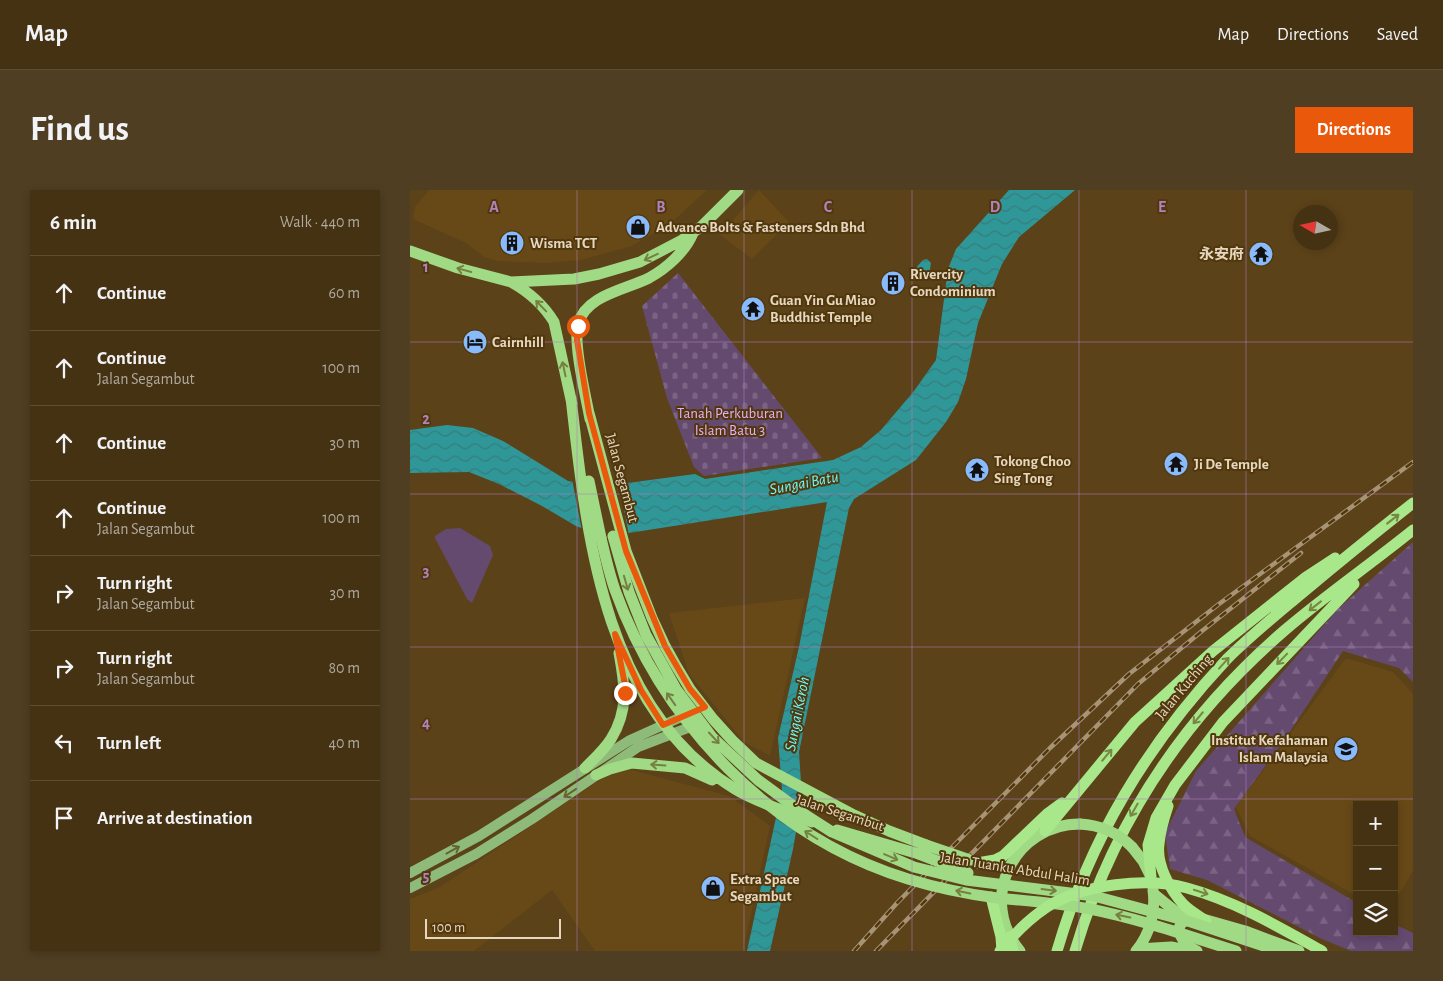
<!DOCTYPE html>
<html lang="en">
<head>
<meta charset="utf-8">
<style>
  :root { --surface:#453213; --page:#4f3e21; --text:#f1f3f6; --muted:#b0aaa0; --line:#5d4d33; --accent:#ea580c }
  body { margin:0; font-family:"Alegreya Sans","Noto Sans SC",sans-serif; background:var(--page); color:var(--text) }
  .controls { position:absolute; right:15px; bottom:15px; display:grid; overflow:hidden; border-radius:0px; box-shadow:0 2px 8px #0003 }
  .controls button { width:45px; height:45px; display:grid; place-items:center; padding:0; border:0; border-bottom:1px solid var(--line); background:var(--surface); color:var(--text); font:25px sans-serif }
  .compass { position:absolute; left:883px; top:15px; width:45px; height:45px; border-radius:50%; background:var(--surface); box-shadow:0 2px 8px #0003; rotate:279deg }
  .scale { position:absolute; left:15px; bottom:12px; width:136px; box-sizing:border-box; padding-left:5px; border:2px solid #e6d7c1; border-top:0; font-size:14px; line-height:18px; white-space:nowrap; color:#e6d7c1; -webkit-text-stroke:4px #51370c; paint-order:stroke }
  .stop { position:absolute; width:15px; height:15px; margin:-11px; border:4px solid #ea580c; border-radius:50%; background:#fff }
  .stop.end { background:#ea580c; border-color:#fff; box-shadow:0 1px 5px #0008 }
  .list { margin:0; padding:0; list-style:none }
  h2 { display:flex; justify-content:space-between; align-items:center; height:65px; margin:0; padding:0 20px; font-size:21px }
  h2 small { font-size:16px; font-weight:400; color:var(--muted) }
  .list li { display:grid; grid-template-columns:32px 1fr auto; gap:15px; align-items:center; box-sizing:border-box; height:75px; padding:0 20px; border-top:1px solid var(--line) }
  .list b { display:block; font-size:19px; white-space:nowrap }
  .list p { margin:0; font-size:16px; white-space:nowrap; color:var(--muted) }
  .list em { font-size:16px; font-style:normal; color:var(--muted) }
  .icon { flex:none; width:28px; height:28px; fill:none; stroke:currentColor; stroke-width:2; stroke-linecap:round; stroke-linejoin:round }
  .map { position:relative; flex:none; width:1003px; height:761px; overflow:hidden; border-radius:0px }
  header { display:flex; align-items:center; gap:30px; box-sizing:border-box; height:70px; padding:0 25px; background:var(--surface); border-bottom:1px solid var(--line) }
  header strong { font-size:24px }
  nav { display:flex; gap:28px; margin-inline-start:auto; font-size:18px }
  .intro { display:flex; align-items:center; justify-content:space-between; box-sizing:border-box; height:120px; padding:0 30px }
  h1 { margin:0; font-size:35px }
  .button { padding:12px 22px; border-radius:0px; background:var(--accent); color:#fff; font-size:18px; font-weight:700 }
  main { display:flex; gap:30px; padding:0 30px }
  aside { flex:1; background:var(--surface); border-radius:0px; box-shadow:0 2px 8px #0003 }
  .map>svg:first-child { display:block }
  .built { fill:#674917 }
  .green { fill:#654a70 }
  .forest { fill:url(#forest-firs) }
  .cemetery { fill:url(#cemetery-stones) }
  .water { fill:url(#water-waves) }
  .pier { fill:#5c4219 }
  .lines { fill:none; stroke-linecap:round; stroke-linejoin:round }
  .secondary { stroke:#8ebb79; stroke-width:10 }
  .primary { stroke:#a0da85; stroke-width:11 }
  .trunk { stroke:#a8e88a; stroke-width:11 }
  .rail-casing { stroke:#a79375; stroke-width:4.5 }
  .rail { stroke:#51370c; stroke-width:2.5; stroke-dasharray:8; stroke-linecap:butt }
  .primary-bridge { stroke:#a0da85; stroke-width:11 }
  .trunk-bridge { stroke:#a8e88a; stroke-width:11 }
  .oneway { stroke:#758042 }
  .oneway2 { stroke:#788745 }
  .oneway3 { stroke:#666532 }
  .route { stroke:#ea580c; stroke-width:6 }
  .grid { fill:none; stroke:#b082c0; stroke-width:1; stroke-opacity:0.55 }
  .labels { text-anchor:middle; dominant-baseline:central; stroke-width:4; stroke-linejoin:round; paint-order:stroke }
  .poi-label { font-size:15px; font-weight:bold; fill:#e6d7c1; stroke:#51370c; text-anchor:start }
  .park-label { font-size:15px; fill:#e6aefc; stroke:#51370c }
  .street-label { font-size:15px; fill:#e6d7c1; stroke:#51370c }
  .water-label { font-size:16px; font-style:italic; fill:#6dfafc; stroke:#51370c }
  .grid-label { font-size:16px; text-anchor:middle; font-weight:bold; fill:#b082c0; stroke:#51370c; stroke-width:4; stroke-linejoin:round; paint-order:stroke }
</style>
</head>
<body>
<header>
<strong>Map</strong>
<nav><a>Map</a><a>Directions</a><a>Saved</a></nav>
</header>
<div class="intro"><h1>Find us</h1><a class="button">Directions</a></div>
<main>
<aside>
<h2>6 min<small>Walk · 440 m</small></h2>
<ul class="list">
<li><svg class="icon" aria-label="ahead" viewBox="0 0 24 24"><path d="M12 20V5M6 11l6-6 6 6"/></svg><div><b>Continue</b></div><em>60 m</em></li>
<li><svg class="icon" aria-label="ahead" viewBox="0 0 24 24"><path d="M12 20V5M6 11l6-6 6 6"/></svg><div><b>Continue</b><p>Jalan Segambut</p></div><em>100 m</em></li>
<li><svg class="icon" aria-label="ahead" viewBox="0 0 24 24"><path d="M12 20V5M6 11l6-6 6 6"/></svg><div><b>Continue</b></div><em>30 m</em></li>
<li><svg class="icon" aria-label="ahead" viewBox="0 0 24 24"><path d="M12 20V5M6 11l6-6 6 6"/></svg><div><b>Continue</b><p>Jalan Segambut</p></div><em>100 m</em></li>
<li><svg class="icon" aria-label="right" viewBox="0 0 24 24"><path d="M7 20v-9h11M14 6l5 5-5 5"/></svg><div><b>Turn right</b><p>Jalan Segambut</p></div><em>30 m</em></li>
<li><svg class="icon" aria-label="right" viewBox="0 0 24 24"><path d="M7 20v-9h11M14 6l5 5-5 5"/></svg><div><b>Turn right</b><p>Jalan Segambut</p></div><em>80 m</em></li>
<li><svg class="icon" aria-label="left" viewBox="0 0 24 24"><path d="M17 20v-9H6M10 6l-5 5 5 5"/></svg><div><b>Turn left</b></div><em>40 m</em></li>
<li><svg class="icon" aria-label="arrive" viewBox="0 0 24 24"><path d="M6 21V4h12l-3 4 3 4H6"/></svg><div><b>Arrive at destination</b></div></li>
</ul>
</aside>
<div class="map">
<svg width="1003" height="761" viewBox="0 0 1003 761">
  <defs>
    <pattern id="forest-firs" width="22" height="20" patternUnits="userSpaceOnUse" patternTransform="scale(1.25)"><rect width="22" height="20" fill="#654a70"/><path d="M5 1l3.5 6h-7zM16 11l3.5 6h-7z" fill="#7b6383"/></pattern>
    <pattern id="cemetery-stones" width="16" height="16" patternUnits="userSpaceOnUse" patternTransform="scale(1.25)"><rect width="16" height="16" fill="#654a70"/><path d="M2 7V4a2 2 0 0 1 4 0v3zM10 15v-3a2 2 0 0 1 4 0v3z" fill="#7b6383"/></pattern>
    <pattern id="water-waves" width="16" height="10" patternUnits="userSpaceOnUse" patternTransform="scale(1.25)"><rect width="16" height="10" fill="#309798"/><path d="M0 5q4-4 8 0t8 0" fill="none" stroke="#367d7c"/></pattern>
  </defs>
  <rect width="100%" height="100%" fill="#5c4219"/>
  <!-- built -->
  <path class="built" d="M19 0H297L260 34 222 56 171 70 137 73 87 71 74 67 56 53 5 30 3 27 5 17Z
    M349 0 379 32 342 69 310 45Z
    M395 408 360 566 334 552 279 484 259 423Z
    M936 468 983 482 1003 504V681L984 712V615H947V706L840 646 826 617Z
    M222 580 319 606 360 636 333 761H185L142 700 64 761H0V709L30 697 200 583Z"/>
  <!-- green -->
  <path class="green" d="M50 338 80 356 83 365 62 413 57 409 25 348V346L36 339Z"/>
  <!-- forest -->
  <path class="forest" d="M1003 352V492L989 478 933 461 875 549 824 619 835 647 947 713V742H984V734L1003 743V761H941L912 749 797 690 760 679 755 643 786 581 928 419Z"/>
  <!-- cemetery -->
  <path class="cemetery" d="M268 83 412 268 294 286 284 277 257 208 232 116Z"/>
  <!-- water -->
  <path class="water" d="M599 0H665L609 47 592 74 568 133 556 189 548 212 536 232 506 270 444 309 439 318 389 562 392 608 383 659 360 761H337L372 600 368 548 389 457 417 312 219 343 182 342 166 336 132 316 89 294 59 282 0 283V240L37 235 63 238 93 251 158 291 183 295 210 294 285 284 295 289 423 270 451 257 471 240 504 201 526 170 538 79 546 59Z
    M517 69 521 73 519 85 515 88C509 87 506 86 504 80L513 70Z"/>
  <!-- pier -->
  <path class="pier" d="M162 289 183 293 209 292 219 346 181 345 172 341Z"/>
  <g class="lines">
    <!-- secondary -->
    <path class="secondary" d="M0 683 69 646 220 550 280 523
      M0 698 66 664 122 629 228 557 288 534"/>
    <!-- primary -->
    <path class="primary" d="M0 61 48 78 101 92 164 89 189 84 230 72 272 50 292 36 328 0
      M101 92C119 102 133 114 144 132L162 214
      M161 208C177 348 193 518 325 599 346 612 378 622 402 632
      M179 223 216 361 242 428 255 456 265 474 280 499 303 529 322 550 346 573 444 625 479 641 516 655
      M180 229C176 207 163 154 168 134 176 105 215 100 239 88 257 78 275 62 283 43
      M179 291 191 348
      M175 578C184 569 194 560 201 549 219 520 215 495 209 463
      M186 585 200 579 222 573 275 578 302 590
      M427 640 509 664
      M722 657 733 671 740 685
      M744 704 765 721 835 741 889 761
      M782 729C759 732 771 754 787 761
      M728 759 761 757 782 761
      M610 761C567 709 604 634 670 634
      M726 761C740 744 746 722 743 700"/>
    <!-- trunk -->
    <path class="trunk" d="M758 616C754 628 750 641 749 654 746 674 760 700 774 715 780 721 789 726 796 731
      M635 641 725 532 803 461 896 387 925 368
      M567 673 585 670 593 666 637 624 652 613
      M741 687 738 655 746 628 765 595 813 532 944 394
      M581 707 591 747 592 761
      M600 747 603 761
      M647 761C680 648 737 555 817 469 840 446 866 425 891 404 928 373 965 343 1003 313
      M665 761C703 633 774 527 875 440 916 405 961 374 1003 340"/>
    <defs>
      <path id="rail" d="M444 761 487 713 640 558 719 484 809 414 1003 272
        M466 761 728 494 792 441 891 363"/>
    </defs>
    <!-- rail casing -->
    <use href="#rail" class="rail-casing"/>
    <!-- rail -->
    <use href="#rail" class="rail"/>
    <!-- primary-bridge -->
    <path class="primary-bridge" d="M203 346 219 402 236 445 266 499 302 547 348 590 397 626 422 642 504 677 556 690 684 706 781 732 869 761
      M191 348C195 365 199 383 205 400 253 533 361 647 498 689 527 698 557 704 587 708 618 711 649 713 680 719 730 729 778 746 826 761
      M670 634C690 635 708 643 722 657
      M516 655 560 670
      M509 664 558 683"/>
    <!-- trunk-bridge -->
    <path class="trunk-bridge" d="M590 761C604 744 619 729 637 717 673 694 737 687 777 698 825 711 869 737 912 761"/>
  </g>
  <!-- one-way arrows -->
  <defs><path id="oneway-shaft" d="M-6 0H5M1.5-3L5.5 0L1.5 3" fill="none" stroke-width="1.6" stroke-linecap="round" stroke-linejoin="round" transform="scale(1.25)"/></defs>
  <g class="oneway">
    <use href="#oneway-shaft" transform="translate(241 67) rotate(155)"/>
    <use href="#oneway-shaft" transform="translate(54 80) rotate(-165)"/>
    <use href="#oneway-shaft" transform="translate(131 116) rotate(-134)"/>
    <use href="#oneway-shaft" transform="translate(154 179) rotate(-102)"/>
    <use href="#oneway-shaft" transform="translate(216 393) rotate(74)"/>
    <use href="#oneway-shaft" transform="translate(261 509) rotate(-125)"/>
    <use href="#oneway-shaft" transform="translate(304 548) rotate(47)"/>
    <use href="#oneway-shaft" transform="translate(248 575) rotate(-176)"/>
    <use href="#oneway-shaft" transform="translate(401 645) rotate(-148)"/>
    <use href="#oneway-shaft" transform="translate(481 667) rotate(23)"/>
    <use href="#oneway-shaft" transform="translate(639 700) rotate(7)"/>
    <use href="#oneway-shaft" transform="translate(553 702) rotate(-168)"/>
    <use href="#oneway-shaft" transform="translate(713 726) rotate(-168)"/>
  </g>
  <g class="oneway2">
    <use href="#oneway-shaft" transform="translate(983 329) rotate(-38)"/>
    <use href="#oneway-shaft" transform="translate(905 416) rotate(142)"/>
    <use href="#oneway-shaft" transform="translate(872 469) rotate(134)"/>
    <use href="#oneway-shaft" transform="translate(814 473) rotate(-48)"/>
    <use href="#oneway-shaft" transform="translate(788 528) rotate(130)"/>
    <use href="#oneway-shaft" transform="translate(697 565) rotate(-50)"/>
    <use href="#oneway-shaft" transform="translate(724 620) rotate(120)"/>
    <use href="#oneway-shaft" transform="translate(791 702) rotate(18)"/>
  </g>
  <g class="oneway3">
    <use href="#oneway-shaft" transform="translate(160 603) rotate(146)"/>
    <use href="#oneway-shaft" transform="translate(43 660) rotate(-29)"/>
  </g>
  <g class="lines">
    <!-- route -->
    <path class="route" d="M168 136 167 150 179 223 216 361 255 456 280 499 295 517 253 535 231 500 205 444 215 495V503"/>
  </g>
  <!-- grid -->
  <path class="grid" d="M167 0V761M334 0V761M502 0V761M669 0V761M836 0V761M0 152H1003M0 304H1003M0 457H1003M0 609H1003"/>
  <!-- icons -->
  <defs>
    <symbol id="shop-disc" viewBox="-11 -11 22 22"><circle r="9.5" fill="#89bafc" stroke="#51370c"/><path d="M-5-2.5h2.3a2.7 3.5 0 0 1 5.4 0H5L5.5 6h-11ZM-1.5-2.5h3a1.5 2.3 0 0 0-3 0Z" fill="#111"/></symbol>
    <symbol id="building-disc" viewBox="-11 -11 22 22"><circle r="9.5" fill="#89bafc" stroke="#51370c"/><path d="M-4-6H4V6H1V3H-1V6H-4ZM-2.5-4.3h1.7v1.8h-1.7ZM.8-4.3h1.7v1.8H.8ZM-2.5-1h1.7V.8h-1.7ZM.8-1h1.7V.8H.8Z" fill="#111"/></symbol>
    <symbol id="temple-disc" viewBox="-11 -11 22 22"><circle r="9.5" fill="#89bafc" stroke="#51370c"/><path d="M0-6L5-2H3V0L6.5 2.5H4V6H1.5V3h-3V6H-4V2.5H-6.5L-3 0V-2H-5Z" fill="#111"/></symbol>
    <symbol id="hotel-disc" viewBox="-11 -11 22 22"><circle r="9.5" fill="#89bafc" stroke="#51370c"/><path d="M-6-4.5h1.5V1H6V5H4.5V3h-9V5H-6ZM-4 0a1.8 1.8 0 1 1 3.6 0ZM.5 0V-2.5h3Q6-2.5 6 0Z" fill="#111"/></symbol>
    <symbol id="school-disc" viewBox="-11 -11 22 22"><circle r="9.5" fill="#89bafc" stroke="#51370c"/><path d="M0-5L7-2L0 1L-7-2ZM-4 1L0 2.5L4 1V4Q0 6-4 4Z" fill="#111"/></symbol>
  </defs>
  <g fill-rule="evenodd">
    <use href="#shop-disc" x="214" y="23" width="28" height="28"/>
    <use href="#building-disc" x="88" y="39" width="28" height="28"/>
    <use href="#temple-disc" x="837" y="50" width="28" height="28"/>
    <use href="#building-disc" x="469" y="79" width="28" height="28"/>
    <use href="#temple-disc" x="329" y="105" width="28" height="28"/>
    <use href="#hotel-disc" x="51" y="138" width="28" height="28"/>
    <use href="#temple-disc" x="752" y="260" width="28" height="28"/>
    <use href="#temple-disc" x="553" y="266" width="28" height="28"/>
    <use href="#school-disc" x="922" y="545" width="28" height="28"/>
    <use href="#shop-disc" x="289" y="684" width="28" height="28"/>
  </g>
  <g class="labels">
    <!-- poi labels -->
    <g class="poi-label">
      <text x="246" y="37">Advance Bolts &amp; Fasteners Sdn Bhd</text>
      <text x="120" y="53">Wisma TCT</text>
      <text x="834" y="64" text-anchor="end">永安府</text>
      <text x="500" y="84">Rivercity<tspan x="500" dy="17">Condominium</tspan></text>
      <text x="360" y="110">Guan Yin Gu Miao<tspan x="360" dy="17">Buddhist Temple</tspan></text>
      <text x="82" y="152">Cairnhill</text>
      <text x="584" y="271">Tokong Choo<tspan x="584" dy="17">Sing Tong</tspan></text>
      <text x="784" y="274">Ji De Temple</text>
      <text x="918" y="550" text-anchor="end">Institut Kefahaman<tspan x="918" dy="17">Islam Malaysia</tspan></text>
      <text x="320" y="689">Extra Space<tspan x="320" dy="17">Segambut</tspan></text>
    </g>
    <!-- park labels -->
    <g class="park-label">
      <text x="320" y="223">Tanah Perkuburan<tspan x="320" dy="17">Islam Batu 3</tspan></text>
    </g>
    <!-- street labels -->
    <g class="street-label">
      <text transform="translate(212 288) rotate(75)">Jalan Segambut</text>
      <text transform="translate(774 497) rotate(-50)">Jalan Kuching</text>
      <text transform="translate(430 623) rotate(18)">Jalan Segambut</text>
      <text transform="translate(605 679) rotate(9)">Jalan Tuanku Abdul Halim</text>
    </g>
    <!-- water labels -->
    <g class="water-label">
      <text transform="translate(394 293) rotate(-11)">Sungai Batu</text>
      <text transform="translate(387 524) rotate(-79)">Sungai Keroh</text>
    </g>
  </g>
  <g class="grid-label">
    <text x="84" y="22">A</text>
    <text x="251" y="22">B</text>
    <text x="418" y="22">C</text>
    <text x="585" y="22">D</text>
    <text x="752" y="22">E</text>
    <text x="16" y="82">1</text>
    <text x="16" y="234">2</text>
    <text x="16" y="386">3</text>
    <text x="16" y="538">4</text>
    <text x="16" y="691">5</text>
  </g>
</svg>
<div class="controls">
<button>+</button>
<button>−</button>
<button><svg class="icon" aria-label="layers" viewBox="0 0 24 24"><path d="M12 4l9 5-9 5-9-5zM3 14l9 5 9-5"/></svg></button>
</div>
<svg class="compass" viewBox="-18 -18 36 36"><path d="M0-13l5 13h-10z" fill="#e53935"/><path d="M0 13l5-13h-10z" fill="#b0aaa0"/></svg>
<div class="scale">100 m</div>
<div class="stop" style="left:168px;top:136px"></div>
<div class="stop end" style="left:215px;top:503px"></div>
</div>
</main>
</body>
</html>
